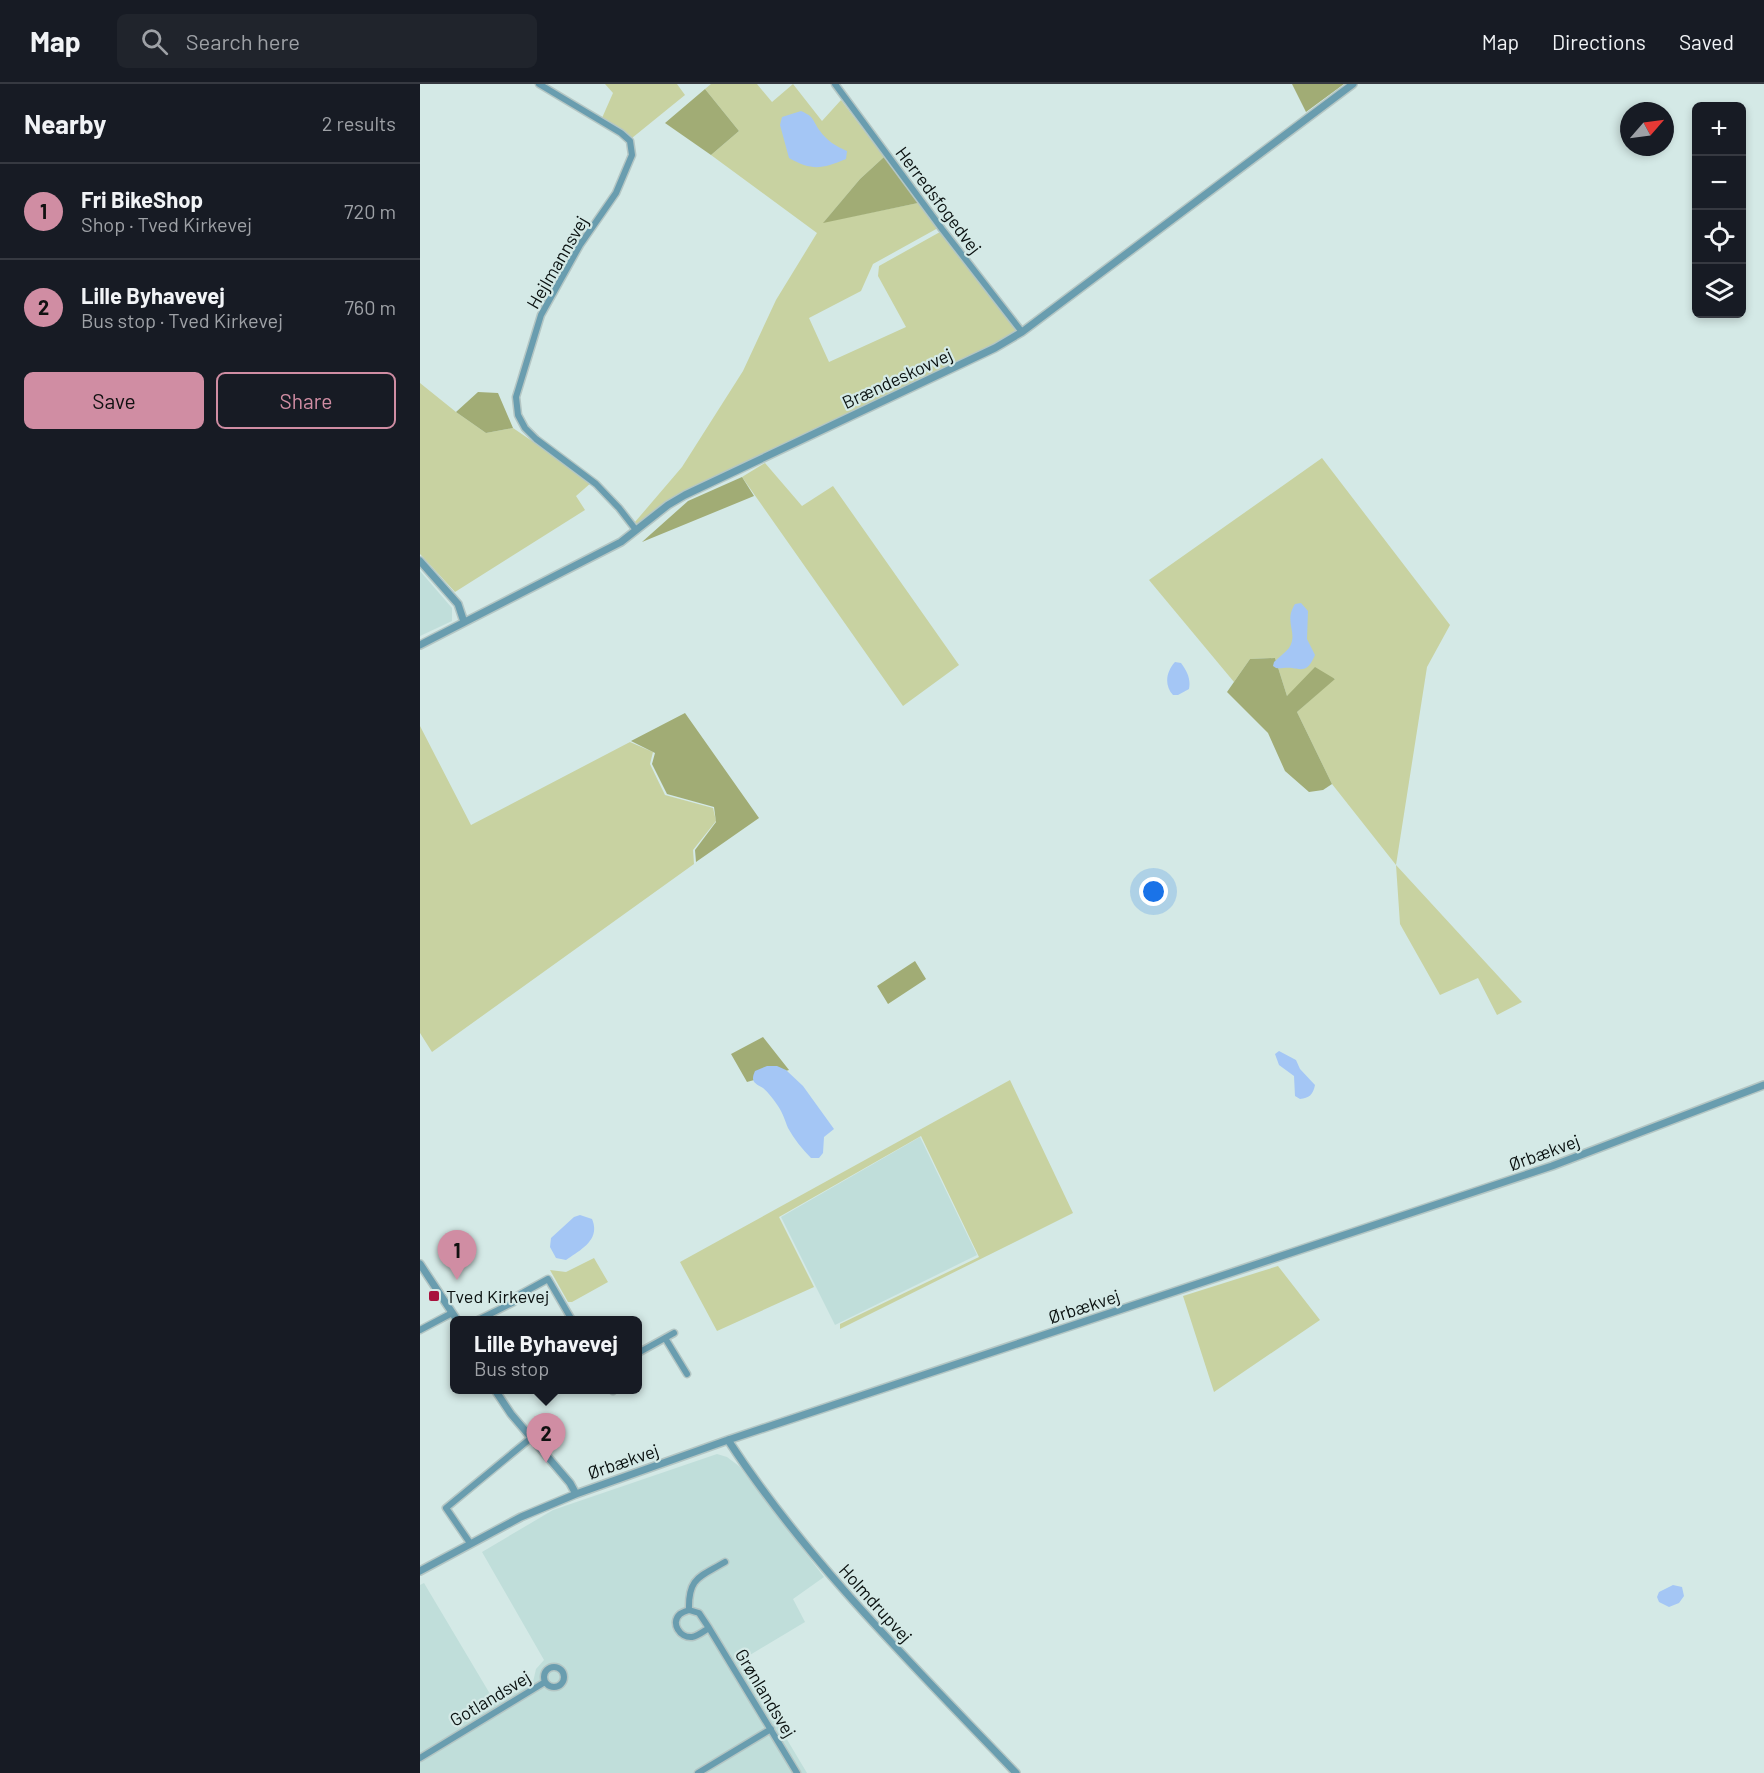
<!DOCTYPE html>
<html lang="en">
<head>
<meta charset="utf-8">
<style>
  :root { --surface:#171b24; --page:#20242c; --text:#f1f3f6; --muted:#9ea1a6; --line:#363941; --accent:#d08da3 }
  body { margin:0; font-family:Barlow,sans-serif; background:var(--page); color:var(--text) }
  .controls { position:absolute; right:18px; top:18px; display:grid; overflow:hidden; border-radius:9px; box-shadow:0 3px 9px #0003 }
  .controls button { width:54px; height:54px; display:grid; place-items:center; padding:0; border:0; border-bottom:2px solid var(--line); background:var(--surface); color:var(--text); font:30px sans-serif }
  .compass { position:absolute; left:1200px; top:18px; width:54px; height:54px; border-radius:50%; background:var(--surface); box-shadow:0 3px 9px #0003; rotate:62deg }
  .you { position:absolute; left:734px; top:808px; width:21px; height:21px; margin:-15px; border:4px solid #fff; border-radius:50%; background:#1a73e8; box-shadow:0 0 0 9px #1a73e833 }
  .badge { display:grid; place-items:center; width:39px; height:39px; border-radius:50%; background:var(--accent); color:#111; font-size:20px; font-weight:700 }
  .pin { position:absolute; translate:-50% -50px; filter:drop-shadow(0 2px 3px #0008) }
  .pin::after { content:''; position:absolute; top:32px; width:21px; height:18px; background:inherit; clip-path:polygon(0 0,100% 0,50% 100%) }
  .popup { position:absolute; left:30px; top:1232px; width:192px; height:78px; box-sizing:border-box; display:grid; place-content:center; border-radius:9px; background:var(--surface); filter:drop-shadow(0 2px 4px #0005); font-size:20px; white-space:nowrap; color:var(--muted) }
  .popup b { font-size:22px; color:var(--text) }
  .popup::after { content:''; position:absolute; left:50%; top:100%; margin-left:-12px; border:12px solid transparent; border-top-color:var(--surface) }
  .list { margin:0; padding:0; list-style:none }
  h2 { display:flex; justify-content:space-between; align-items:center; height:78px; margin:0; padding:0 24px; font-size:26px }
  h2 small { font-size:20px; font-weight:400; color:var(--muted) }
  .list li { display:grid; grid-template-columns:39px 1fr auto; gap:18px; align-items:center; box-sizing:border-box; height:96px; padding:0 24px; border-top:2px solid var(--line) }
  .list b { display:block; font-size:22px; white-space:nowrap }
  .list p { margin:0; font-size:20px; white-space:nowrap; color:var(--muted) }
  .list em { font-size:20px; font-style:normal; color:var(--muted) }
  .actions { display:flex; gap:12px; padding:18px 24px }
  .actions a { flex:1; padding:14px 0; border:2px solid var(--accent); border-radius:9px; text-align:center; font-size:21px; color:var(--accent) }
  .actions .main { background:var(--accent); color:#111 }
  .icon { flex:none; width:33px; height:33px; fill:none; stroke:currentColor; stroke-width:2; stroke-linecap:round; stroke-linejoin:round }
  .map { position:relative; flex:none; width:1344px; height:1689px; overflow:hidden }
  header { display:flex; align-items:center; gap:36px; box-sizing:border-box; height:84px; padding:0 30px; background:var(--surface); border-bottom:2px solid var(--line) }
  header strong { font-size:28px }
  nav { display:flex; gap:33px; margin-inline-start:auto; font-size:21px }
  .search { width:420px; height:54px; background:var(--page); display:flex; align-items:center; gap:15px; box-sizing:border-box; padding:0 21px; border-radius:9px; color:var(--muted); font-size:22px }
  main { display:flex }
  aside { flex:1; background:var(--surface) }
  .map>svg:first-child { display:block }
  .built { fill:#c0deda }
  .green { fill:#c8d2a1 }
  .forest { fill:#a1ac75 }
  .water { fill:#a4c6f5 }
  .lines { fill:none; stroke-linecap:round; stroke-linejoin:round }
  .minor-casing { stroke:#b4c6c4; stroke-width:9 }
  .tertiary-casing { stroke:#b4c6c4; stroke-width:10 }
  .minor { stroke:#699daf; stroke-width:6 }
  .tertiary { stroke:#699daf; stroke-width:7 }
  .poi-dot { fill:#a8113d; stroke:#d4e9e6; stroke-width:2 }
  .labels { text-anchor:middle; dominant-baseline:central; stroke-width:4.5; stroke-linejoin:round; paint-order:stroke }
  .street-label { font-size:18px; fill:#0a1110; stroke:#d4e9e6 }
  .poi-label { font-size:18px; fill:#0a1110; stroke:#d4e9e6; text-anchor:start }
</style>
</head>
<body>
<header>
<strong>Map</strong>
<div class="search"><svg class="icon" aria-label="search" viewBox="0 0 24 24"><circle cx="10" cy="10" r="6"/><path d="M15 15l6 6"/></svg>Search here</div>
<nav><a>Map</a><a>Directions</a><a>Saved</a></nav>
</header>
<main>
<aside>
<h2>Nearby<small>2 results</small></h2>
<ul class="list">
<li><span class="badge">1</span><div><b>Fri BikeShop</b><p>Shop · Tved Kirkevej</p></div><em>720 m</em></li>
<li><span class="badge">2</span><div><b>Lille Byhavevej</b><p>Bus stop · Tved Kirkevej</p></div><em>760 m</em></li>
</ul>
<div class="actions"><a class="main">Save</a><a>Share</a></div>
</aside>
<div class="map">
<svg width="1344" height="1689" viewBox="0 0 1344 1689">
  <rect width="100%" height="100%" fill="#d4e9e6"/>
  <!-- built -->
  <path class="built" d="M0 487 32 524V537L0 552Z
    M500 1053 557 1171 415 1241 361 1133Z
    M297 1370 307 1373 319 1382 404 1493 373 1515 385 1538 320 1577 387 1689H0V1501L4 1499 76 1620 113 1598 116 1585 124 1576 62 1468 133 1426Z"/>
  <!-- green -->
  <path class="green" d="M185 0H257L265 11 212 54 182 34 193 9Z
    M291 0H337L352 18 373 0 402 37 421 16 464 73 440 95 404 138 498 119 518 144 453 180 441 207 389 234 409 278 486 243 458 192 459 182 520 148 596 246 579 259 283 400 218 441 215 438 262 383 323 287 356 216 397 149 291 71 319 47 285 5Z
    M0 299 36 328 66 349 93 344 172 398 156 412 165 426 35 508 0 470Z
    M902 374 1030 541 1007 583 976 781 1102 918 1077 931 1058 894 1020 911 980 840 976 781 912 700 877 628 915 594 867 612 855 574 830 575 814 598 729 496Z
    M345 379 382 422 413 402 539 581 483 622 322 393Z
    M0 642 51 741 210 658 233 668 230 680 245 711 293 724 296 737 273 766 274 780 12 968 0 949Z
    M590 996 653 1129 420 1245V1240L559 1173 501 1052 359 1133 394 1203 297 1247 260 1178Z
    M174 1174 188 1198 152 1218H148L130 1186 146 1188Z
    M858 1182 900 1236 794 1308 763 1212Z"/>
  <!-- forest -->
  <path class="forest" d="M872 0H924L886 28Z
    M285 5 319 47 291 71 245 39Z
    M464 73 498 119 403 139 440 95Z
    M58 308 78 309 93 344 66 349 36 328Z
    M322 393 334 412 222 458 268 417Z
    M855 574 867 612 895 583 915 595 877 628 912 700 903 706 889 708 865 687 848 649 807 608 830 575Z
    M265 629 339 734 276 778 275 766 296 738 294 723 247 710 232 680 235 669 211 657Z
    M495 877 506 895 468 920 457 902Z
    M343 953 369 986 327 998 311 970Z"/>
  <!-- water -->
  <path class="water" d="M381 27C395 33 392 36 400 47 406 56 417 63 427 67L426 75C402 85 392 87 369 74L360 41 362 33Z
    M881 519 888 527 887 555 895 571C889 585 885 587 872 584 866 583 861 585 856 584L853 582 854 578C859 573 865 569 869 564 879 548 863 539 875 520Z
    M755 578 761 579C767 587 771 595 769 605L758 611H753C744 601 746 588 755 578Z
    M859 967 876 976 880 985 895 1001C893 1011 889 1014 880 1015L875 1012 874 992 859 981 855 970Z
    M357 982 366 986 383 1002 414 1045 404 1053 403 1069 399 1074H391C382 1065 374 1055 368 1044 365 1037 363 1029 358 1022 355 1017 348 1008 343 1004 335 999 330 998 335 987L347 982Z
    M160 1131 172 1135C181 1156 160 1166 146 1176L136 1174 130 1163 131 1154 154 1133Z
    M1253 1501 1262 1503 1264 1512 1259 1519 1249 1523 1239 1518 1237 1513 1239 1508Z"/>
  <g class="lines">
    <defs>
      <path id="minor" d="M119 0 201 49 210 57 212 71 196 109 160 161 121 231 96 313 98 331 105 344 116 355 176 400 199 424 216 446
        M415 0 522 145 602 248
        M58 1236 94 1218 97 1212 128 1195 152 1236
        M0 1246 32 1229
        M245 1254 267 1290
        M218 1269 254 1249
        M192 1306 193 1307
        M50 1459 26 1424 111 1354
        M269 1526C268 1493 280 1493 305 1478
        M289 1544C284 1547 278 1552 272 1553 260 1554 250 1539 260 1530 263 1528 266 1527 269 1526L279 1529 289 1544 377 1689
        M124 1593a10 10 0 1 1 20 0a10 10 0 1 1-20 0Z
        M0 1674 125 1598
        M278 1689 351 1645"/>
      <path id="tertiary" d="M0 477 38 520 44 538
        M0 561 201 458 248 421 265 411 575 264 602 248 933 0
        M0 1180 37 1236
        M75 1306 91 1330 150 1399 156 1410
        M308 1356C389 1480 495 1583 596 1689
        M0 1487 101 1433 156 1410 308 1356 1132 1082 1344 1001"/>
    </defs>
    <!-- minor casing -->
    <use href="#minor" class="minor-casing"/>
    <!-- tertiary casing -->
    <use href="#tertiary" class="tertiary-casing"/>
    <!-- minor -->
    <use href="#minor" class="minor"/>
    <!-- tertiary -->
    <use href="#tertiary" class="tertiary"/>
  </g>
  <!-- markers -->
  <rect class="poi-dot" x="8" y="1206" width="12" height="12" rx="3"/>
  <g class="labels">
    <!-- street labels -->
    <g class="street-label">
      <text transform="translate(519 116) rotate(53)">Herredsfogedvej</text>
      <text transform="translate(137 178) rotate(-60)">Hejlmannsvej</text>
      <text transform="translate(477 294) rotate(-25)">Brændeskovvej</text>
      <text transform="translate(1124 1068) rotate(-20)">Ørbækvej</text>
      <text transform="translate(664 1222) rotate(-18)">Ørbækvej</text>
      <text transform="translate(203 1377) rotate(-19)">Ørbækvej</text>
      <text transform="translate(456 1519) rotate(48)">Holmdrupvej</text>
      <text transform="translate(346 1609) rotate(59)">Grønlandsvej</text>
      <text transform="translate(70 1614) rotate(-31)">Gotlandsvej</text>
    </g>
    <!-- poi labels -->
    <g class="poi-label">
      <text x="26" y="1212">Tved Kirkevej</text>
    </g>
  </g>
</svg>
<div class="controls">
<button>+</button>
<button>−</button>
<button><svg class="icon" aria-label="locate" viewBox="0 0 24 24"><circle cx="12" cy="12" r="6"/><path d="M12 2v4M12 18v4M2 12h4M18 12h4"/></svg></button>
<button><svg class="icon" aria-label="layers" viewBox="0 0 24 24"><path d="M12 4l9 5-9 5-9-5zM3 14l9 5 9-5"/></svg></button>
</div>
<svg class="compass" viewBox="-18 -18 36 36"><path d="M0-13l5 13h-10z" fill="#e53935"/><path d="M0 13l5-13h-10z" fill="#9ea1a6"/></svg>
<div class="you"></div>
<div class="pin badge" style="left:37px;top:1196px">1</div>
<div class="pin badge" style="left:126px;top:1379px">2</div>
<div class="popup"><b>Lille Byhavevej</b>Bus stop</div>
</div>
</main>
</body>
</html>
